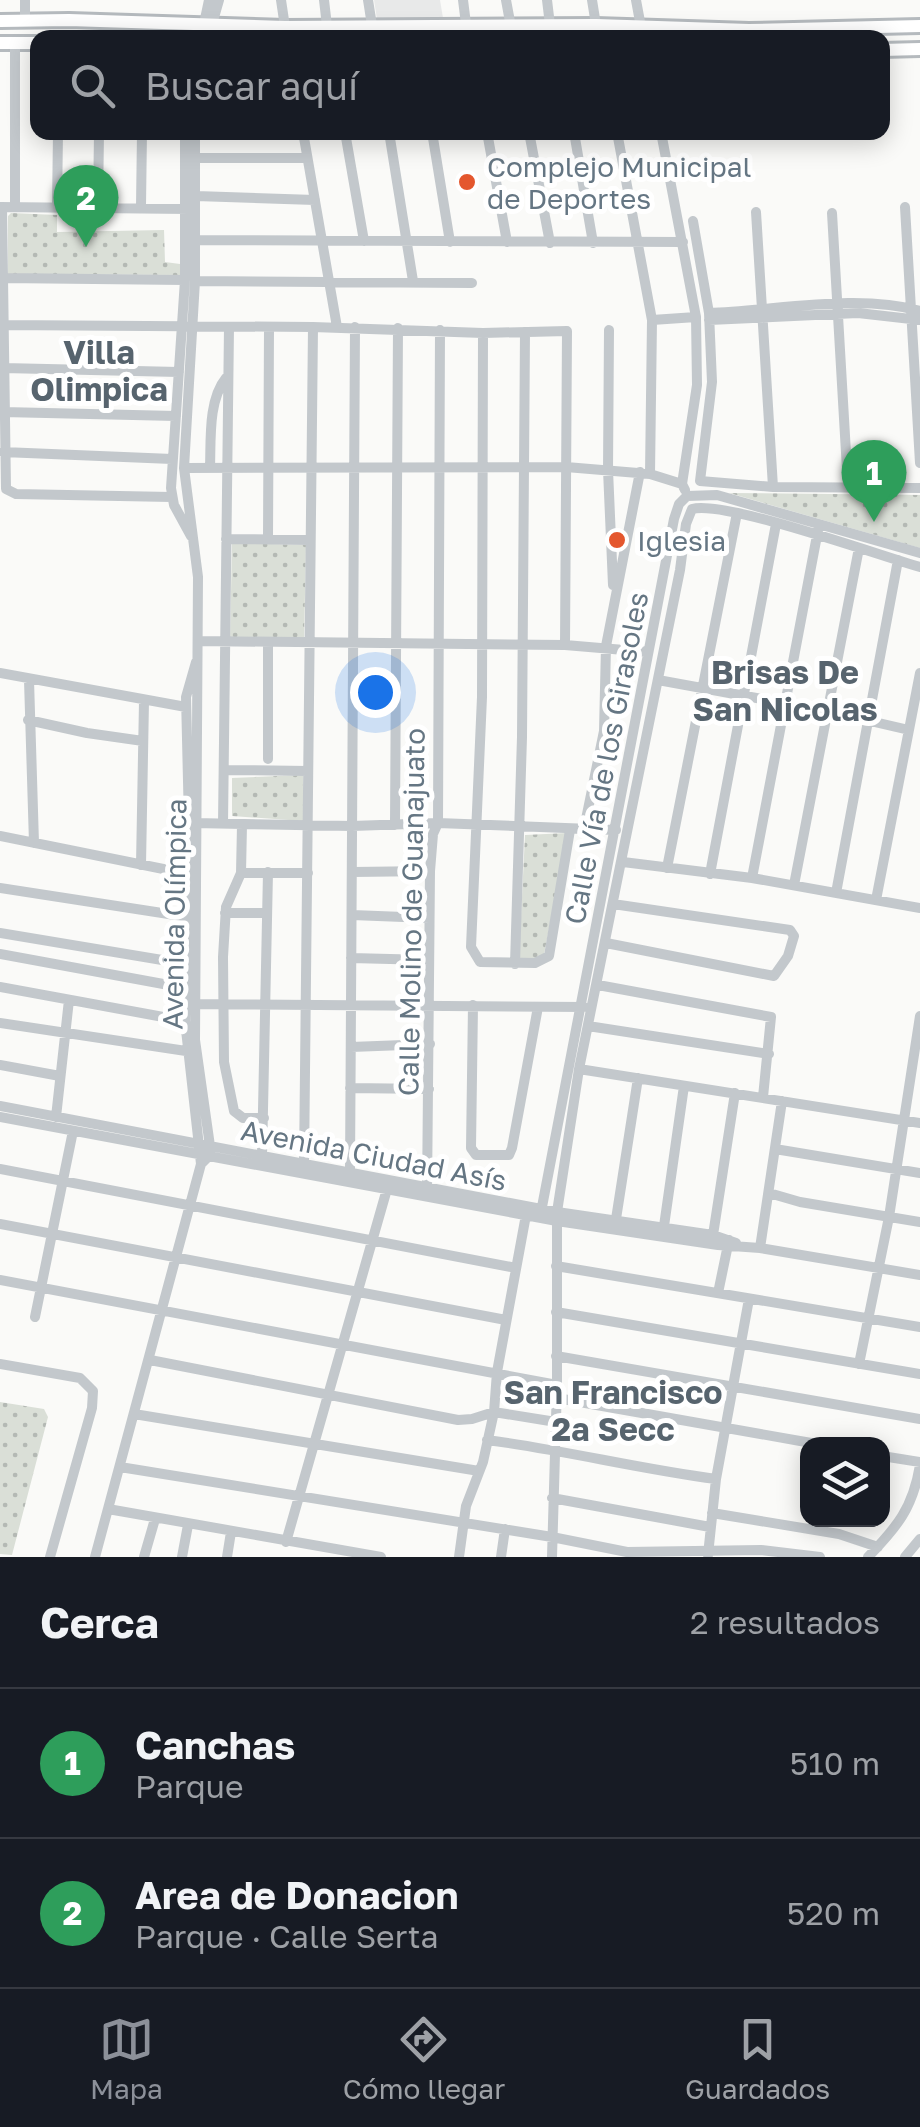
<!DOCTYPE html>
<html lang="es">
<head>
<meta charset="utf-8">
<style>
  :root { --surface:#171b24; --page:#20242c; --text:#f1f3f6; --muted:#9ea1a6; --line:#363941; --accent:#8c9099 }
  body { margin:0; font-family:"Golos Text",sans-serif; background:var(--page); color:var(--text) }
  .controls { position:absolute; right:30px; bottom:30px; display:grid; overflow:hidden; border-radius:20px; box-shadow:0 5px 25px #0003 }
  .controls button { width:90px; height:90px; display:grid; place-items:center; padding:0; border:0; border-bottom:2px solid var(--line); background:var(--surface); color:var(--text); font:50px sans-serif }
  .you { position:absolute; left:375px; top:692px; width:35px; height:35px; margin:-25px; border:8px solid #fff; border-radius:50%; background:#1a73e8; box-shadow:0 0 0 15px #1a73e833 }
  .badge { display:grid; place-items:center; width:65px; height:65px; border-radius:50%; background:var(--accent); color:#fff; font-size:32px; font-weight:700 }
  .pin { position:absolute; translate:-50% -82px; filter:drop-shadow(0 2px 5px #0008) }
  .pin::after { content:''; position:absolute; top:52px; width:35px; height:30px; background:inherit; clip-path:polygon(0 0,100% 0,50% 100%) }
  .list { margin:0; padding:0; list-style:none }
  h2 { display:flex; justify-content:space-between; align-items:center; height:130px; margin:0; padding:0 40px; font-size:42px }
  h2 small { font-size:32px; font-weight:400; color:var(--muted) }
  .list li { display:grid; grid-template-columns:65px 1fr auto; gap:30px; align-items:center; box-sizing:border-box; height:150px; padding:0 40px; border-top:2px solid var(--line) }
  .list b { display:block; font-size:38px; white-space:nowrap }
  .list p { margin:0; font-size:32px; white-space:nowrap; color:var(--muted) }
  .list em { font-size:32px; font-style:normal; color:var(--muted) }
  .icon { flex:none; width:55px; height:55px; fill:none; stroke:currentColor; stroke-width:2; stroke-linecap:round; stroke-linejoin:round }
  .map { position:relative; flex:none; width:920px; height:1557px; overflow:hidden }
  .search { position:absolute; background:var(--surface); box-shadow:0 5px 25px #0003; left:30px; right:30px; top:30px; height:110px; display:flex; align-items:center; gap:25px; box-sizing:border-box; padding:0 35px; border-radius:20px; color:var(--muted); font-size:38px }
  .sheet { height:430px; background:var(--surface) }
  nav { display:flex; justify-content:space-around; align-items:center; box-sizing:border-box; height:140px; border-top:2px solid var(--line); background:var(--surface); font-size:28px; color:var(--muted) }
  nav a { display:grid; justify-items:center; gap:5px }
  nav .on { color:var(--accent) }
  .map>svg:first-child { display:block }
  .built { fill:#e8e9e9 }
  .grass { fill:url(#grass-dots) }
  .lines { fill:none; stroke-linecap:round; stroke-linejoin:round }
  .major-casing { stroke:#b5babe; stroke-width:18 }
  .minor { stroke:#c3c8cc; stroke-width:10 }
  .major { stroke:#fff; stroke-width:12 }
  .poi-dot { fill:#e4572e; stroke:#fff; stroke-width:4 }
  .labels { text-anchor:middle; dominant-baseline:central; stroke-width:10; stroke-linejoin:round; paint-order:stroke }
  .poi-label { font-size:28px; fill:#657683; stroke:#fff; text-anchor:start }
  .street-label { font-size:28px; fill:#657683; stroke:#fff }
  .quarter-label { font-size:32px; font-weight:bold; fill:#57646e; stroke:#fff }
</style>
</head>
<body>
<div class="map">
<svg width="920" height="1557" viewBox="0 0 920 1557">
  <defs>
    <pattern id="grass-dots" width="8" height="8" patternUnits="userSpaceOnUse" patternTransform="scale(2.5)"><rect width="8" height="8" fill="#dadfd7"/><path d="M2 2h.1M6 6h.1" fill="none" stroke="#b4b9b4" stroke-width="1.8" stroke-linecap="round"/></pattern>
  </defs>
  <rect width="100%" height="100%" fill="#fafaf8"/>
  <!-- built -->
  <path class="built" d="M374 0H440L443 18 377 19Z"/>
  <!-- grass -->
  <path class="grass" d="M11 213 57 215V232L164 230 165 262 180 264V275L8 274V216Z
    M729 493 920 495V548Z
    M232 543 306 545 304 643 230 641Z
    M303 775V821L232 816V778Z
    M567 833 543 960 519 959 525 835Z
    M0 1402 44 1409 48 1417 12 1555 0 1554Z"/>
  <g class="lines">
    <defs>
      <path id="major" d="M0 21 69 20 285 27 596 25 749 30 920 26
        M0 43H38
        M882 50 920 49"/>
    </defs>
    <!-- major casing -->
    <use href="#major" class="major-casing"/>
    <!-- minor -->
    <path class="minor" d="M281 0 285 27
      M324 0 327 26
      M368 0 374 38
      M463 0 466 24
      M506 0 513 38
      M547 0 550 25
      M592 0 596 25
      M636 0 643 38
      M25 21V0
      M201 38 209 0
      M208 38 219 0
      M15 43V207
      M185 132V280L171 488 174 505 191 536
      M195 132V281L184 468 198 577 195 1040 210 1146 209 1156 201 1164
      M303 132 337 327
      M345 132 364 241
      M389 132 413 281
      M432 132 450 242
      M487 132 507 242
      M529 132 550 243
      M574 132 593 243
      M617 132 652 320 650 474
      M661 132 696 317 697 385 682 484 685 490
      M196 158H307
      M196 196 315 200
      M57 206 58 132
      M98 206 99 132
      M141 206 142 132
      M0 207 189 209
      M2 207 6 489 16 494 171 497
      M905 207 920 463
      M756 212 773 487
      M832 213 848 487
      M693 221 709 313 712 382 700 481 773 487 920 488
      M196 240 683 242
      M3 278 185 280
      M195 281 472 283
      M709 313C775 311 857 293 920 311
      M652 320 696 317
      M709 320 858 313 920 320
      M0 325 313 327 483 333 567 331 565 645
      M609 330 608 470 613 585
      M483 333 482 697 471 947 480 962 535 963 549 956 570 830
      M3 368 179 372
      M3 412 176 416
      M3 452 172 459
      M184 468 566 467 650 474 682 484
      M210 468C211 440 208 400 226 378
      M687 496 717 495 920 553
      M692 509C725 500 878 555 920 567
      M226 539 309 540
      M268 539 269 328
      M198 641 565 645 648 652
      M0 673 186 707
      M29 680 34 843
      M658 680 827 711 909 730
      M28 720 87 733 143 741
      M268 759V644
      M226 770 308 771
      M194 823 352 826 438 823 616 830
      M223 824 229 327
      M242 825 241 873 226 907 223 957 224 1062 234 1111 243 1118H264
      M395 825 398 328
      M584 829 604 731 606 646 640 472
      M0 836 188 874
      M623 862 752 878 920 908
      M141 865 144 701
      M667 868 737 513
      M353 872 430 871
      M241 873H308
      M710 874 776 524
      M752 878 819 525
      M794 885 859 548
      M0 888 188 917
      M836 893 898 560
      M876 900 920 673
      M225 913H267
      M352 915 429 918
      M0 933 186 964
      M606 943 774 976 788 956 794 936 790 930 613 904
      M0 954 185 988
      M351 958 429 960
      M515 964 522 737 525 332
      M598 985 771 1017 763 1097
      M0 987 185 1021
      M191 1004 584 1007
      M473 1005 471 1148 476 1155H509L512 1148 538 1007
      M0 1023 186 1051
      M588 1026 769 1054
      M351 1047 430 1044
      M0 1065 60 1076
      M579 1069 920 1123
      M350 1088 429 1089
      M0 1106 557 1212 713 1235 736 1243
      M0 1117 557 1221 718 1245 760 1248 920 1275
      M56 1117 69 1000
      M775 1149 920 1173
      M262 1157 268 872
      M304 1164 313 327
      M0 1169 516 1268
      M350 1172 355 327
      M769 1193 800 1202 920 1222
      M427 1195 430 871 433 834 438 823 440 330
      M541 1212 674 519 679 504 687 496
      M616 1219 638 1078
      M0 1224 506 1320
      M664 1226 684 1086
      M713 1235 735 1093
      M760 1248 782 1101
      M556 1266 920 1327
      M0 1280 557 1385
      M718 1293 729 1240
      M556 1312 920 1374
      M35 1317 73 1131
      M556 1356 920 1419
      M150 1360 458 1420 472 1419 494 1412 556 1422
      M0 1364 80 1378 93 1391 92 1408 50 1557
      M859 1364 889 1217 920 1016
      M557 1398 817 1444
      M134 1414 479 1471
      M487 1440C564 1450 639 1469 716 1479
      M882 1456 920 1462
      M120 1467 552 1537 627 1552 761 1550 820 1557
      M552 1498 710 1527
      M108 1509 381 1557
      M712 1513 839 1534 878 1547
      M286 1542 387 1189
      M708 1555 716 1479 749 1299
      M95 1557 201 1164 185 1021 189 823 186 697 196 662
      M144 1557 155 1519
      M182 1557 188 1525
      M227 1557 231 1532
      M459 1557 466 1506 483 1462 494 1412 497 1372 526 1215
      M501 1557 505 1529
      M552 1557 557 1385V1212L579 1069 680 570 686 524 692 509
      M868 1557C897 1527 913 1508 920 1465
      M905 1557 920 1539"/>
    <!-- major -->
    <use href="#major" class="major"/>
  </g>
  <!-- markers -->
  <g class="poi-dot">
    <circle cx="467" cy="182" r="10"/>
    <circle cx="617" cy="540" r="10"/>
  </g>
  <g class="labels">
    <!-- poi labels -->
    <g class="poi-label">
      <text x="487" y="166">Complejo Municipal<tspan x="487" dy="32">de Deportes</tspan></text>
      <text x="637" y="540">Iglesia</text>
    </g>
    <!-- street labels -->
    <g class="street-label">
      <text transform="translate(606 758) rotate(-79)">Calle Vía de los Girasoles</text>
      <text transform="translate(411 912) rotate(-89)">Calle Molino de Guanajuato</text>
      <text transform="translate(174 914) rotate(-89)">Avenida Olímpica</text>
      <text transform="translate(374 1155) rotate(11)">Avenida Ciudad Asís</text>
    </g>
    <!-- quarter labels -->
    <g class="quarter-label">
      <text x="99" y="352">Villa<tspan x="99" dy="37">Olimpica</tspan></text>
      <text x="785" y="672">Brisas De<tspan x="785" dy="37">San Nicolas</tspan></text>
      <text x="613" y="1392">San Francisco<tspan x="613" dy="37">2a Secc</tspan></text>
    </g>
  </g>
</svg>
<div class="controls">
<button><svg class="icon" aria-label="layers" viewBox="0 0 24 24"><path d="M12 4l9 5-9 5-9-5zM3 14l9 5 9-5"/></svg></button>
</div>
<div class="you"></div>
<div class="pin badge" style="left:874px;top:522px;background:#2e9e5b">1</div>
<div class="pin badge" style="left:86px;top:247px;background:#2e9e5b">2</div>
<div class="search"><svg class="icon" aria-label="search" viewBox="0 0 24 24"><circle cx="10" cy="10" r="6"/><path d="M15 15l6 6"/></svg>Buscar aquí</div>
</div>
<section class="sheet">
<h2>Cerca<small>2 resultados</small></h2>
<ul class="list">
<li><span class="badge" style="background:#2e9e5b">1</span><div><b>Canchas</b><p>Parque</p></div><em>510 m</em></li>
<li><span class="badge" style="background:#2e9e5b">2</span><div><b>Area de Donacion</b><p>Parque · Calle Serta</p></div><em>520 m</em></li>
</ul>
</section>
<nav>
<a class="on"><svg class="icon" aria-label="map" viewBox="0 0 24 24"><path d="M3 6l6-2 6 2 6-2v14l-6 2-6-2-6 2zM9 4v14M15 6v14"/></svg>Mapa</a>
<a><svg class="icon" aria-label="directions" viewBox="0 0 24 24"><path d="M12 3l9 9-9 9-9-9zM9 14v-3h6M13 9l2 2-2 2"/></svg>Cómo llegar</a>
<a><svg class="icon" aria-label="saved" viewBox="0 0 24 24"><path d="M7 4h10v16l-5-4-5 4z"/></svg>Guardados</a>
</nav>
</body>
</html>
